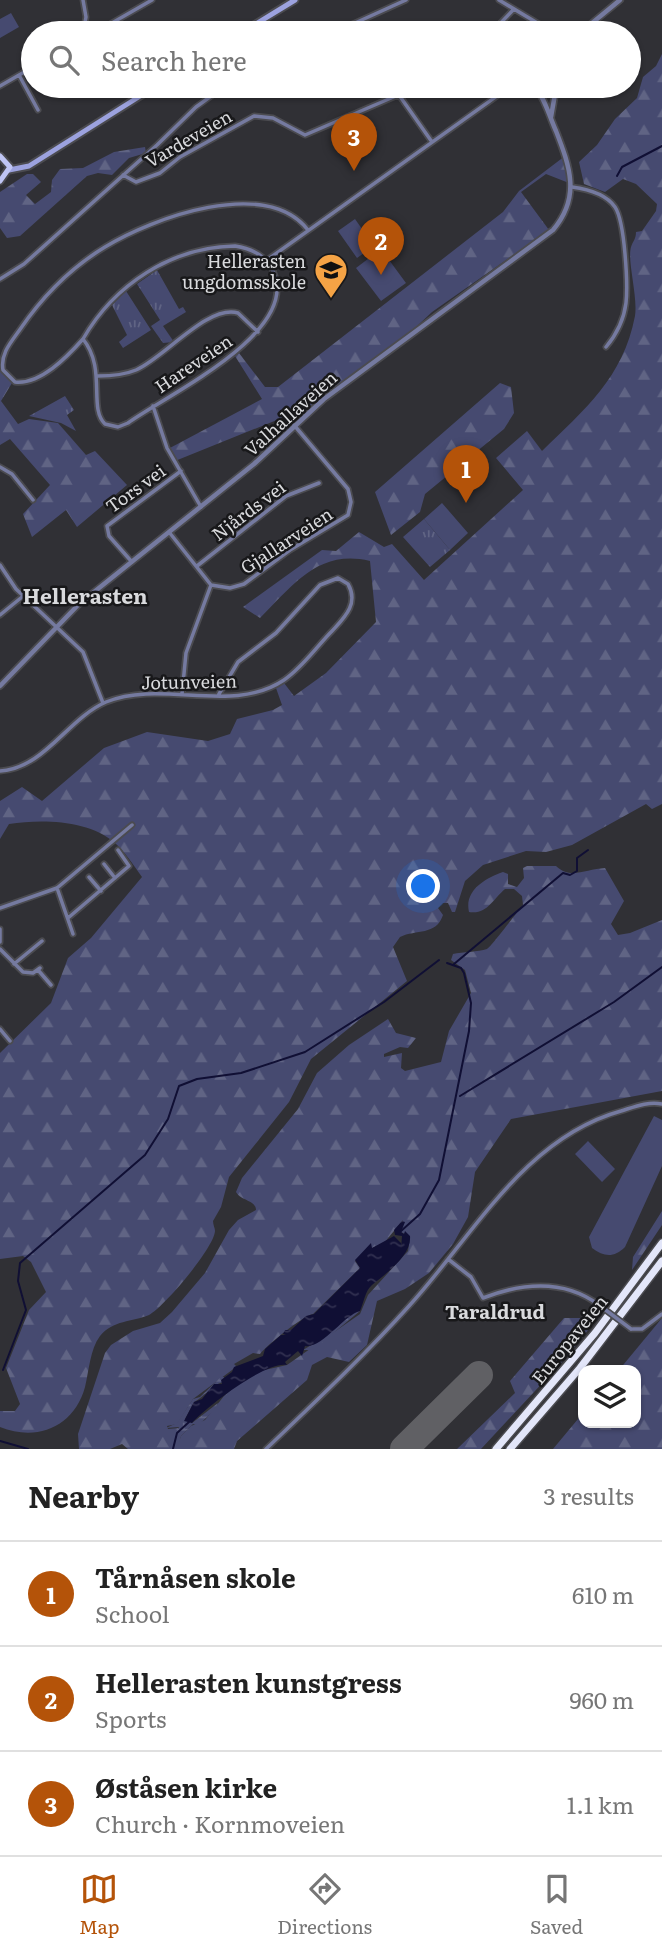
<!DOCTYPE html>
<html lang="en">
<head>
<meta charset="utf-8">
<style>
  :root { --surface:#fff; --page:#f6f6f6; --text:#222; --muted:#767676; --line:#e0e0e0; --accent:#b45309 }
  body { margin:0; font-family:Literata,serif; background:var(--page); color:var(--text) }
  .controls { position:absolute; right:21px; bottom:21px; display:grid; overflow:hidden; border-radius:14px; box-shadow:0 2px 5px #0004 }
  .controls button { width:63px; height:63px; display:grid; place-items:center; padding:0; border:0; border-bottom:2px solid var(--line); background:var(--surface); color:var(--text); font:35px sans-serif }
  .you { position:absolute; left:424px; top:887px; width:24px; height:24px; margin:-18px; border:5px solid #fff; border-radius:50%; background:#1a73e8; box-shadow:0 0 0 10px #1a73e833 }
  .badge { display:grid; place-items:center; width:46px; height:46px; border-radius:50%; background:var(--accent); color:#fff; font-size:23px; font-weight:700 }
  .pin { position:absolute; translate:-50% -58px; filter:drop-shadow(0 2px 4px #0008) }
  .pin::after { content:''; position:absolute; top:37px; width:24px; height:21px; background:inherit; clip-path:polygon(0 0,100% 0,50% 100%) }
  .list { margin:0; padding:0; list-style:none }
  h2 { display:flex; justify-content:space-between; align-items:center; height:91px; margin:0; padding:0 28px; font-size:30px }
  h2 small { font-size:23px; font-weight:400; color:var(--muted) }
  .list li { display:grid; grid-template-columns:46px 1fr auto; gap:21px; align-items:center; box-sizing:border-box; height:105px; padding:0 28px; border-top:2px solid var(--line) }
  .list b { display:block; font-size:26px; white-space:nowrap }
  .list p { margin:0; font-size:23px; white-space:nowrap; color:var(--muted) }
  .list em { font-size:23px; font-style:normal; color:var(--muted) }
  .icon { flex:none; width:38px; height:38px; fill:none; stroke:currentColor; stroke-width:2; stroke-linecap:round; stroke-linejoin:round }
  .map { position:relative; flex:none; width:662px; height:1449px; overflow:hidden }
  .search { position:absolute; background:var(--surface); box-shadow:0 2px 5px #0004; left:21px; right:21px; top:21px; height:77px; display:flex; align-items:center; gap:18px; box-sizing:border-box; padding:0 24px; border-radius:38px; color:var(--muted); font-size:26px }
  .sheet { height:406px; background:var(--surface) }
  nav { display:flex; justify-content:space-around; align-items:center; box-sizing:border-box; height:98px; border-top:2px solid var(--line); background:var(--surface); font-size:19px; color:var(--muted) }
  nav a { display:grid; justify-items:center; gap:4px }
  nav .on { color:var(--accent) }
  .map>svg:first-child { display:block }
  .grass { fill:#464a70 }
  .forest { fill:url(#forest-firs); fill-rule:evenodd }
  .wetland { fill:url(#wetland-marsh) }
  .park { fill:url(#park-tufts) }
  .water { fill:url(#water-ripples) }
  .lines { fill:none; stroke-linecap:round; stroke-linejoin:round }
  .stream { stroke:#100f34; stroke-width:2 }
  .runway { stroke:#606064; stroke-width:28 }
  .minor-casing { stroke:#4b4b50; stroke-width:7 }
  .tertiary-casing { stroke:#4b4b50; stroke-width:8 }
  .secondary-casing { stroke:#4b4b50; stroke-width:9 }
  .primary-casing { stroke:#4b4b50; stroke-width:9 }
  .motorway-casing { stroke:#4b4b50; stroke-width:10 }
  .minor { stroke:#757aa0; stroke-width:3.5 }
  .tertiary { stroke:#757aa0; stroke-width:4.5 }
  .secondary { stroke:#9ca2df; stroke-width:5 }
  .primary { stroke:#bfc5f4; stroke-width:5 }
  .motorway { stroke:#e3e6f9; stroke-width:7 }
  .minor-bridge-casing { stroke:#4b4b50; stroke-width:7; stroke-linecap:butt }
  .minor-bridge { stroke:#757aa0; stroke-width:3.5 }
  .labels { text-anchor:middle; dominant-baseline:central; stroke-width:5; stroke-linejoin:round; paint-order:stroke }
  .street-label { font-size:18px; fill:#d9dadd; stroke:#18181a }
  .poi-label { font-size:18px; fill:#d9dadd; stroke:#18181a; text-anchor:end }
  .neighbourhood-label { font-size:19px; font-weight:bold; fill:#d9dadd; stroke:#18181a }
  .quarter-label { font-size:21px; font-weight:bold; fill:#d9dadd; stroke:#18181a }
</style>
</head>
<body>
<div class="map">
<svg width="662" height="1449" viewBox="0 0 662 1449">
  <defs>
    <pattern id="forest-firs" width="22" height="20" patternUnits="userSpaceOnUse" patternTransform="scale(1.75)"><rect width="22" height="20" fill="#464a70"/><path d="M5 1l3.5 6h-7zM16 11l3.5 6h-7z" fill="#606484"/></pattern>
    <pattern id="wetland-marsh" width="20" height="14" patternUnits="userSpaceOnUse" patternTransform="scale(1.75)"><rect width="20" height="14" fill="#464a70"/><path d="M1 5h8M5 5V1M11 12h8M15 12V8" fill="none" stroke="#606484"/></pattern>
    <pattern id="park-tufts" width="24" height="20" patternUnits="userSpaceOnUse" patternTransform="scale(1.75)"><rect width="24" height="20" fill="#464a70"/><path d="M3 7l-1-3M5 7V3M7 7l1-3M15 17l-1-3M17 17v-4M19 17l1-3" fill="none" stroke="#606484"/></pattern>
    <pattern id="water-ripples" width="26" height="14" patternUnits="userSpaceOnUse" patternTransform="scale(1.75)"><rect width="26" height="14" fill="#100f34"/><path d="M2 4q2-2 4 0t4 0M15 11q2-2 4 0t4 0" fill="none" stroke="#323151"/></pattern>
  </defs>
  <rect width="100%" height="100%" fill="#303035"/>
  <!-- grass -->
  <path class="grass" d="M11 13 19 27 0 38V19Z
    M355 219 374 246 357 258 338 231Z
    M381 249 406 283 381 301 356 268Z
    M442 503 468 533 450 550 424 519Z
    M654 1116 662 1120V1166L625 1247C614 1258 604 1257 592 1248L589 1237Z
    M588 1141 615 1169 602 1182 575 1154Z"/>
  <!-- forest -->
  <path class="forest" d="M662 54V804L652 809 646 804 572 845 546 852 526 851 483 865 465 881 455 912H452L448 903H443L438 908 443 915C436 936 416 929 400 937L393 947 407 981 311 1059 289 1102 229 1177 221 1207 213 1221C213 1225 215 1228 215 1231 214 1248 164 1307 149 1315 132 1322 113 1320 100 1336 90 1349 89 1371 85 1387 74 1427 37 1442 0 1427V1411H15L20 1404 6 1368 29 1310 46 1292 31 1262 23 1256 0 1259V1053L51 1003 68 958 91 938 142 877C134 866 125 852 115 843 89 820 42 819 9 824L0 839V801L22 787 42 801 104 748 147 732 208 741 230 734 237 719 273 710 282 705 276 688 284 683 294 696 326 673 376 622 370 561C319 549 294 584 260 618L243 607 322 550 336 551 359 532 384 547 392 544 424 580 523 490 496 458 527 431 542 451C585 409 623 378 635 316 638 296 627 261 631 247 633 241 636 239 636 232L642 231 656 211 657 204 636 184 623 179 605 192 584 184 579 162 597 145 615 119 637 98 643 77 656 66Z
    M145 147 146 153 129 158 112 175 98 173 87 176 20 236 7 238 0 228V192L27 174H33L41 182 26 195 35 204 51 192 52 180 60 169 83 168 114 152Z
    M565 156 569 183 546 174 521 192 549 230 432 312 415 328 309 407 175 461 168 449 262 399 235 356 239 353 265 387H278L503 212 519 191Z
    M0 371 12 383 1 401 18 424 29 419 58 423 86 455 95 451 127 485 77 527 66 510 32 537 23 514 50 485 10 439 0 445Z
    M500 383 511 387 514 413 504 429 425 494 420 512 391 535 375 492Z
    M527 866H556C570 880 586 869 605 868L624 901 611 924 618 935 630 933 662 920V1091L511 1119 475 1172 468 1217 453 1244 429 1273 405 1289 377 1301 367 1345 349 1362 327 1357 312 1365 307 1380 237 1441 234 1449H128L122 1444 110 1449H79L78 1434 105 1353 111 1345 133 1331 160 1323 172 1312 205 1273 229 1230 238 1220 256 1210C256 1200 241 1201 236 1192L242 1178 298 1109 317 1073 349 1045 388 1019 396 1033 416 1038 408 1048 400 1047 384 1054V1057L402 1053 401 1068 405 1071 441 1062 449 1031 471 993 465 970 451 960 453 954C463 952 478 952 487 949 491 947 517 912 523 905L522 896 514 889H505C493 899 487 915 469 912 464 890 486 878 503 872L508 874V884L517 887 524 878 523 868ZM403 1220 401 1232 410 1237 408 1251 368 1295 360 1314 287 1365 260 1371 239 1383 224 1396 205 1420 191 1426 181 1436 178 1445 175 1435 179 1428 168 1429 167 1426 177 1424 193 1399 232 1370 236 1366 234 1364 253 1353 260 1354C267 1345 304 1315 313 1314L360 1268 355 1261C367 1250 371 1248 384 1243Z
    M662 1211V1225L632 1270 633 1257Z
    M564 1318H590L593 1324 561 1363 481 1449H457L515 1393 510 1381Z
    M662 1318V1449H553L583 1413V1423H636V1370H619Z"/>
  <!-- wetland -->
  <path class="wetland" d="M360 1311 313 1350H303L325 1337 352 1312Z
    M221 1377H224L223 1382C211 1385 206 1396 194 1402L185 1419 192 1423 218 1403C214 1412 206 1418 198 1425L193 1424 181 1436 178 1448 174 1435 179 1427 166 1428 177 1423 193 1399 200 1397Z"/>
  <!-- park -->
  <path class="park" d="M157 270 179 309 183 307 186 312 163 326 174 342 163 343 151 326 160 320 137 284Z
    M126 291 151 330 123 348 119 342 127 335 112 305Z
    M65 396 74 410 67 415 76 431 61 423 29 416Z
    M424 519 450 550 430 567 403 537Z"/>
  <!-- water -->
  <path class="water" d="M402 1221 405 1222 401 1232 404 1234 405 1231 410 1236C412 1256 385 1274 372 1285 365 1291 364 1302 360 1311 344 1315 322 1349 305 1346L302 1356 298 1351 285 1362 287 1365C265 1361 205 1408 192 1423L184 1421 194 1402 202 1399 214 1384H222L221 1380 232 1372 234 1367 263 1356 265 1349 281 1335H286L283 1334 285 1330H291L306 1316 314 1314 360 1268 355 1260 371 1243 372 1248 394 1236 401 1243V1248L402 1236 395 1235 394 1230Z"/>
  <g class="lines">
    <!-- stream -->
    <path class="stream" d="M617 176 622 167 662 146
      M454 964 563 873 570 875 577 871V858L588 850
      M460 1096 614 1002 662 967
      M401 1231 420 1214 439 1180 469 1031 471 1003 464 973 461 968 447 963
      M3 1370 26 1310 18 1281 20 1263 145 1155 168 1119 179 1086 197 1079 241 1073 305 1052 384 1002 439 960
      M0 1441 28 1449
      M173 1449 177 1433 189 1422"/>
    <!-- runway -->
    <path class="runway" d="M404 1449 479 1375"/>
    <defs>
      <path id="minor" d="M499 0 554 33
        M85 29 98 31 152 0
        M83 33 86 17 83 0
        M333 33 406 0
        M491 33 514 9
        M19 75 38 110
        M0 86 33 67
        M169 86 181 90 191 86
        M528 86 540 94
        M399 95 432 142
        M123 175 136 182 160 173 180 157 254 116 273 118 305 135 419 86
        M572 187C587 189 606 194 615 207 625 222 628 285 626 303 624 319 616 335 606 347
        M235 246C254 249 269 257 275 276 295 335 167 395 128 423L118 427 105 424C88 408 107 369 83 339 114 285 171 247 235 246Z
        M267 260 511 86
        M0 279 24 264 157 145 196 107 225 86
        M83 339C67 357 40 385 15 382L3 370C0 353 12 341 21 328 43 296 72 267 105 247 152 218 266 176 308 230
        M98 376C111 376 124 375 136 370 164 358 208 304 238 313L258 332
        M153 406 167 448 201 507
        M0 467 12 474 33 500
        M169 532 211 585 186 653 182 694
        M132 562 109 536 107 526 181 471
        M0 565 16 589 83 652 103 703
        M197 566 286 496 319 483
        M211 585 230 588 244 584 290 550 348 515 351 502 348 489 294 425
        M0 615 22 597
        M0 771C45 768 67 719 106 702 162 679 232 715 284 680 303 667 317 646 333 630 345 617 359 603 348 584L338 578 320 585 276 633 238 662 219 694
        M104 864 115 878
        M89 877 101 891
        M57 888 73 934
        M0 908 57 888 132 825
        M68 918 129 866 118 850
        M0 929V942
        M0 949 23 972 33 973 40 968
        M14 964 42 941
        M38 970 51 985
        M0 1029 10 1041
        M448 1259 471 1277 483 1298C522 1283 564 1279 599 1305
        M631 1329H642L662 1314
        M266 1449C314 1403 364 1356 409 1306 473 1236 524 1138 621 1111 634 1107 648 1101 662 1104"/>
      <path id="tertiary" d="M580 33 620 0
        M551 117 555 94 553 86
        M0 686 79 604 254 464 324 399 553 230C581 197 570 167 556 131 551 120 547 106 541 96L545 86"/>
      <path id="secondary" d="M241 33 295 0
        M9 170 29 166 156 86"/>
      <path id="primary" d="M0 156 10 167 0 181"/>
      <path id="motorway" d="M496 1449 595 1333 662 1243
        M510 1449 580 1368 662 1261"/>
    </defs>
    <!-- minor casing -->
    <use href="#minor" class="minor-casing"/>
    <!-- tertiary casing -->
    <use href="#tertiary" class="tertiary-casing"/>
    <!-- secondary casing -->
    <use href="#secondary" class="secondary-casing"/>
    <!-- primary casing -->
    <use href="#primary" class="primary-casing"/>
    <!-- motorway casing -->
    <use href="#motorway" class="motorway-casing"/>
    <!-- minor -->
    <use href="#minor" class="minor"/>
    <!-- tertiary -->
    <use href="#tertiary" class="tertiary"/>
    <!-- secondary -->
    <use href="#secondary" class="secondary"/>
    <!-- primary -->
    <use href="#primary" class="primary"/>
    <!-- motorway -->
    <use href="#motorway" class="motorway"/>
    <defs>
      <path id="minor-bridge" d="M599 1305 631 1329"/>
    </defs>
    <!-- minor-bridge casing -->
    <use href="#minor-bridge" class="minor-bridge-casing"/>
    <!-- minor-bridge -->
    <use href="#minor-bridge" class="minor-bridge"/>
  </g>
  <!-- icons -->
  <defs>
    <symbol id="school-pin" viewBox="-11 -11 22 30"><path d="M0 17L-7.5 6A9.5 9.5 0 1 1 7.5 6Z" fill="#f5a345" stroke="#18181a"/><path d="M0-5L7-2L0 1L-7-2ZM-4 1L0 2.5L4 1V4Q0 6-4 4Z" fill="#111"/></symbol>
  </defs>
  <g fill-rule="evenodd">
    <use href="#school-pin" x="312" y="251" width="38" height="52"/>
  </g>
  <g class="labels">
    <!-- street labels -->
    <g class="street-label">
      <text transform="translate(188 138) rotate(-30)">Vardeveien</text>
      <text transform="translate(193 363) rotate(-34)">Hareveien</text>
      <text transform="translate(290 413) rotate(-42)">Valhallaveien</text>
      <text transform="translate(135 488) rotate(-36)">Tors vei</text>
      <text transform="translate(248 510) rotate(-37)">Njårds vei</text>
      <text transform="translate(286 540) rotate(-33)">Gjallarveien</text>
      <text transform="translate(189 681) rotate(-1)">Jotunveien</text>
      <text transform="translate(569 1339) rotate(-51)">Europaveien</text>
    </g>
    <!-- poi labels -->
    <g class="poi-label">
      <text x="306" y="260">Hellerasten<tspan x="306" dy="21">ungdomsskole</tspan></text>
    </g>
    <!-- neighbourhood labels -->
    <g class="neighbourhood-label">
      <text x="495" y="1311">Taraldrud</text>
    </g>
    <!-- quarter labels -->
    <g class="quarter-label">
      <text x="85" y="594">Hellerasten</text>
    </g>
  </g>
</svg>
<div class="controls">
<button><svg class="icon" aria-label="layers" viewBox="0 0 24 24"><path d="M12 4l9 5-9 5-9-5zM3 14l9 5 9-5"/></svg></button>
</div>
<div class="you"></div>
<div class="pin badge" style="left:466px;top:503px">1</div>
<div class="pin badge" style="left:381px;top:275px">2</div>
<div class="pin badge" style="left:354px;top:171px">3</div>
<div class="search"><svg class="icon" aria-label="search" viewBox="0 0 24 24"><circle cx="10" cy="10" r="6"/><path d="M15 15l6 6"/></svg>Search here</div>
</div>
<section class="sheet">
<h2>Nearby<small>3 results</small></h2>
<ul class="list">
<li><span class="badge">1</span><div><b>Tårnåsen skole</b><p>School</p></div><em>610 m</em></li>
<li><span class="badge">2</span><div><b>Hellerasten kunstgress</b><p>Sports</p></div><em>960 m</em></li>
<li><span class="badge">3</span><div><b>Øståsen kirke</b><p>Church · Kornmoveien</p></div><em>1.1 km</em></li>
</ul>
</section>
<nav>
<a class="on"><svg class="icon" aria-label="map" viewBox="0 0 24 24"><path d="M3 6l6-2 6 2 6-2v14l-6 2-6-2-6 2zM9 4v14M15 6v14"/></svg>Map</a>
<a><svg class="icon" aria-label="directions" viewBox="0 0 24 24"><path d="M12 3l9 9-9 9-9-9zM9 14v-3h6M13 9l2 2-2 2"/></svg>Directions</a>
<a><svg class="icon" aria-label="saved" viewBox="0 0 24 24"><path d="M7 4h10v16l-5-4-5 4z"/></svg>Saved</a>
</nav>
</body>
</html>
